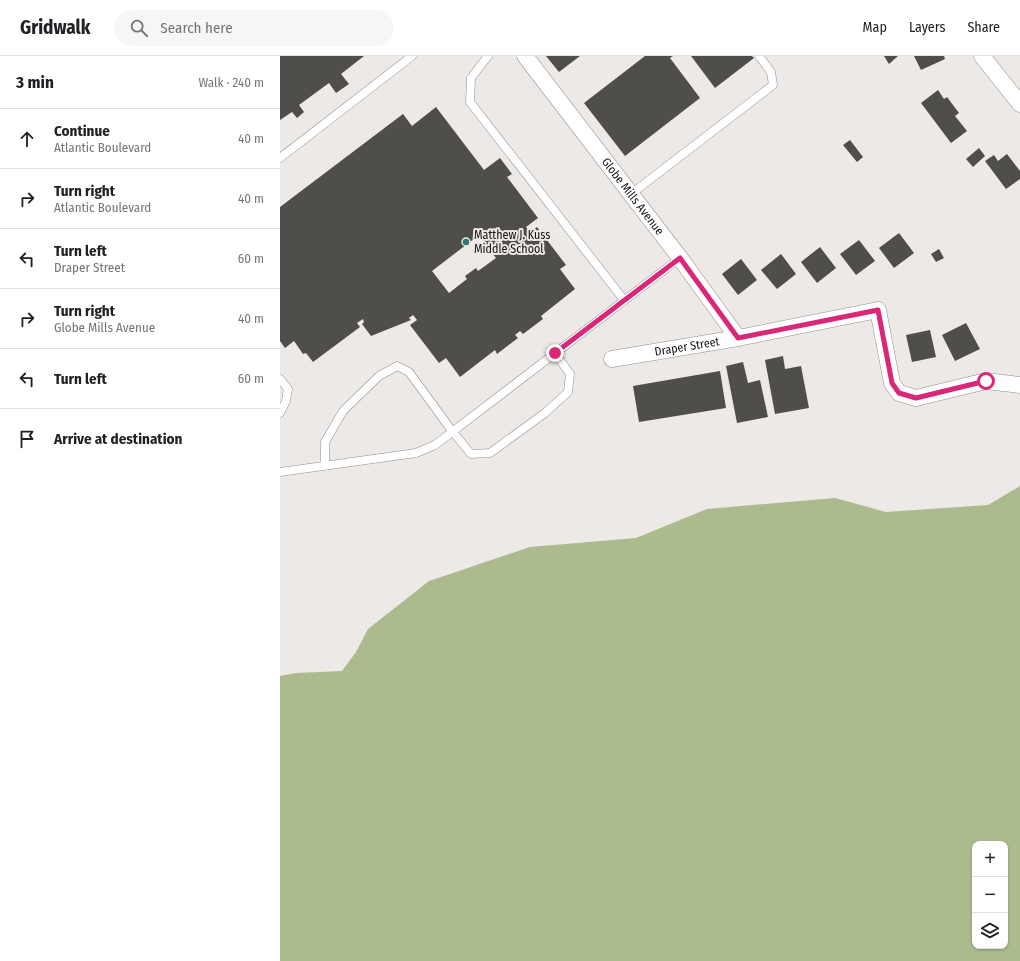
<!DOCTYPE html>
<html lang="en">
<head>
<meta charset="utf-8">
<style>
  :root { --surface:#fff; --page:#f6f6f6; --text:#202124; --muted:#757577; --line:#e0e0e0 }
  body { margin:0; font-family:"Fira Sans Condensed",sans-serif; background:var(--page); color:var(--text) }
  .controls { position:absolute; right:12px; bottom:12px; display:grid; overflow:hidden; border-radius:8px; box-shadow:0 1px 3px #0004 }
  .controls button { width:36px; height:36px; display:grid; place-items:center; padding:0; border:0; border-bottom:1px solid var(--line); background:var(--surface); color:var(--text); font:20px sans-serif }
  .stop { position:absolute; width:12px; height:12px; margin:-9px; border:3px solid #db2777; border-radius:50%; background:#fff }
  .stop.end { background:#db2777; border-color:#fff; box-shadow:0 1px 4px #0008 }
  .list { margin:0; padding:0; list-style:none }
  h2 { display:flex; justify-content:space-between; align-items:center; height:52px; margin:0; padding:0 16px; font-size:17px }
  h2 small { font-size:13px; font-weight:400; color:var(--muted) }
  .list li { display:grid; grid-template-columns:26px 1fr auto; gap:12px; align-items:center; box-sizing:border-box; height:60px; padding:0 16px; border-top:1px solid var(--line) }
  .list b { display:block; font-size:15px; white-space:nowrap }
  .list p { margin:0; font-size:13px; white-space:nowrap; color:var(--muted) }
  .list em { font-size:13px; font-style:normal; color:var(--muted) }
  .icon { flex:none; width:22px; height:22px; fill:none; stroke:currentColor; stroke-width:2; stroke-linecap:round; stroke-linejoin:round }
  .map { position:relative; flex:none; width:740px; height:905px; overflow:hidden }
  header { display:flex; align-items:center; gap:24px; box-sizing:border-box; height:56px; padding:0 20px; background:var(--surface); border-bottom:1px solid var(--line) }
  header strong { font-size:19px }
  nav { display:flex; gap:22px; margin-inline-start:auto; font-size:14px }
  .search { width:280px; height:36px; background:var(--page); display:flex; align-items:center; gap:10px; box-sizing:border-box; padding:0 14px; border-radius:22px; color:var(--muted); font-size:15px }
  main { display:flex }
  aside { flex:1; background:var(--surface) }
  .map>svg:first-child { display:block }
  .water { fill:#acbb8e; fill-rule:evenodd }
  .building { fill:#4f4e4b; fill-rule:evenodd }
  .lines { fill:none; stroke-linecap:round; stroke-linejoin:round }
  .lane-casing { stroke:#908e8a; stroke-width:9 }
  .street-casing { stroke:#908e8a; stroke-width:17 }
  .lane { stroke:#fff; stroke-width:8 }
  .street { stroke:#fff; stroke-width:16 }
  .route { stroke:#db2777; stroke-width:5 }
  .poi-dot { fill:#2d7673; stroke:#ece9e6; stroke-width:1.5 }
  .labels { text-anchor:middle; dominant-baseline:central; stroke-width:4; stroke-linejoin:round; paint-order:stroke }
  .street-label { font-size:12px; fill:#131311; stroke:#ece9e6 }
  .poi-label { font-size:12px; fill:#131311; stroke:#ece9e6; text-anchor:start }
</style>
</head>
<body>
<header>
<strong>Gridwalk</strong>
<div class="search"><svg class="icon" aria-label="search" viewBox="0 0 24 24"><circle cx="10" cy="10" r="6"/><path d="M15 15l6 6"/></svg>Search here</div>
<nav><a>Map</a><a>Layers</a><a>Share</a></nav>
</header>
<main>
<aside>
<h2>3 min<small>Walk · 240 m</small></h2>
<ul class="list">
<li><svg class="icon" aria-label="ahead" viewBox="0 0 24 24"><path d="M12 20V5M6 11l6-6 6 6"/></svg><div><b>Continue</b><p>Atlantic Boulevard</p></div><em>40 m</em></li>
<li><svg class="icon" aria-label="right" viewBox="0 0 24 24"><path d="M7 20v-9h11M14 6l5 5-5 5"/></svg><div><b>Turn right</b><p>Atlantic Boulevard</p></div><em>40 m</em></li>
<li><svg class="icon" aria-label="left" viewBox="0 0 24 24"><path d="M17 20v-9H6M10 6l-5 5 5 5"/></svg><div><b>Turn left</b><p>Draper Street</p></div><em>60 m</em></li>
<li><svg class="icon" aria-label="right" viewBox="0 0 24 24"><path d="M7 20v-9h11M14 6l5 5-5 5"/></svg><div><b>Turn right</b><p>Globe Mills Avenue</p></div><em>40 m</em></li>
<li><svg class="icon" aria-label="left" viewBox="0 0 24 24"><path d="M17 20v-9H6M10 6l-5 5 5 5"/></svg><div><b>Turn left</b></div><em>60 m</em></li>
<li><svg class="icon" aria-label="arrive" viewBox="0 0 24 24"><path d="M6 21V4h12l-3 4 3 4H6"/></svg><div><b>Arrive at destination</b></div></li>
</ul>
</aside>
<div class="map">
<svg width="740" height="905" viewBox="0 0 740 905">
  <rect width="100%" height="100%" fill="#ece9e6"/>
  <!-- water -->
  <path class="water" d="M740 430V905H0V620L16 617 62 615 76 596 88 573 149 525 250 491 356 482 427 453 555 442 606 456 708 449ZM695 788H725V890H695Z"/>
  <!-- building -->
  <path class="building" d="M0 0H84L61 18 69 28 56 37 49 27 19 49 24 56 17 62 12 56 0 64Z
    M266 0H300L279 16Z
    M365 0H393L390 2 420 42 345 100 304 47Z
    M411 0H472L474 2 435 32Z
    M604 0H618L609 8Z
    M634 0H664L665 3 641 14Z
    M658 34 664 43 667 41 679 57 675 60 687 75 671 87 641 47Z
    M156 51 204 114 220 102 232 118 227 121 258 162 246 171 250 176 257 171 286 209 280 213 295 233 261 260 263 263 243 278 240 275 235 279 238 282 217 298 215 294 180 321 166 302 159 307 130 269 137 264 133 259 129 262 131 264 91 280 82 268 84 266 83 263 77 267 80 271 33 306 26 297 23 298 14 285 5 292 0 285V151L123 58 132 70ZM199 179 216 202 198 215 196 212 185 220 187 223 169 237 152 215Z
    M570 84 583 101 577 106 563 89Z
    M699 92 705 100 693 111 686 103Z
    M727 98 740 115V123L726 133 705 105 714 99 718 105Z
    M619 177 634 197 614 212 599 192Z
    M579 184 595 205 576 219 560 198Z
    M540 191 556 212 537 227 521 206Z
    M659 193 664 202 656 206 651 198Z
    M501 198 516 218 497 233 481 214Z
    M461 203 477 224 458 239 442 218Z
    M686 267 700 293 675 305 662 279Z
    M650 274 656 301 632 306 626 279Z
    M503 300 505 313 521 310 529 352 495 358 485 304Z
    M463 306 468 327 480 324 488 361 457 367 446 310Z
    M440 315 446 352 359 366 353 330Z"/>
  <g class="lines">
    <defs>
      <path id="lane" d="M208 0 191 22 190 46 344 244
        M0 102 132 0
        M351 138 493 29 491 16 479 0
        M0 323 8 333 6 345 0 357
        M45 410V386L63 355 99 320 117 310 129 316 172 375 191 398 210 397 265 357 288 336 290 318 275 297
        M0 416 136 397 155 389 400 202"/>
      <g id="street">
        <path id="s1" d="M245 0 400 202 458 282"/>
        <path d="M702 0 740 48"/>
        <path id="s2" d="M332 303 458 282 598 254 612 327 619 337 636 342 706 325 740 329"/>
      </g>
    </defs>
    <!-- lane casing -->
    <use href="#lane" class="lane-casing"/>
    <!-- street casing -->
    <use href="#street" class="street-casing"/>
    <!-- lane -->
    <use href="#lane" class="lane"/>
    <!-- street -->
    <use href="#street" class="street"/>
  </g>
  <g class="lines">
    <!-- route -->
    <path class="route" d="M275 297 400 202 458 282 598 254 612 327 619 337 636 342 706 325"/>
  </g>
  <!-- markers -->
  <circle class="poi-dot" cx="186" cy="186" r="4"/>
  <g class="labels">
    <!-- street labels -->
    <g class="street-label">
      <text stroke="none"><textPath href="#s1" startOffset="177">Globe Mills Avenue</textPath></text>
      <text stroke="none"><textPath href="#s2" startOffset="76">Draper Street</textPath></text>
    </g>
    <!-- poi labels -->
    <g class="poi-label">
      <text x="194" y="179">Matthew J. Kuss<tspan x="194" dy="14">Middle School</tspan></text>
    </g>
  </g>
</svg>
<div class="controls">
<button>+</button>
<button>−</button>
<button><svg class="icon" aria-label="layers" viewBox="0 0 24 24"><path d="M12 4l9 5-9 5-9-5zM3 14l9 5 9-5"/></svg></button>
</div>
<div class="stop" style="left:706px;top:325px"></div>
<div class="stop end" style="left:275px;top:297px"></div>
</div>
</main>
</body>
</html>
